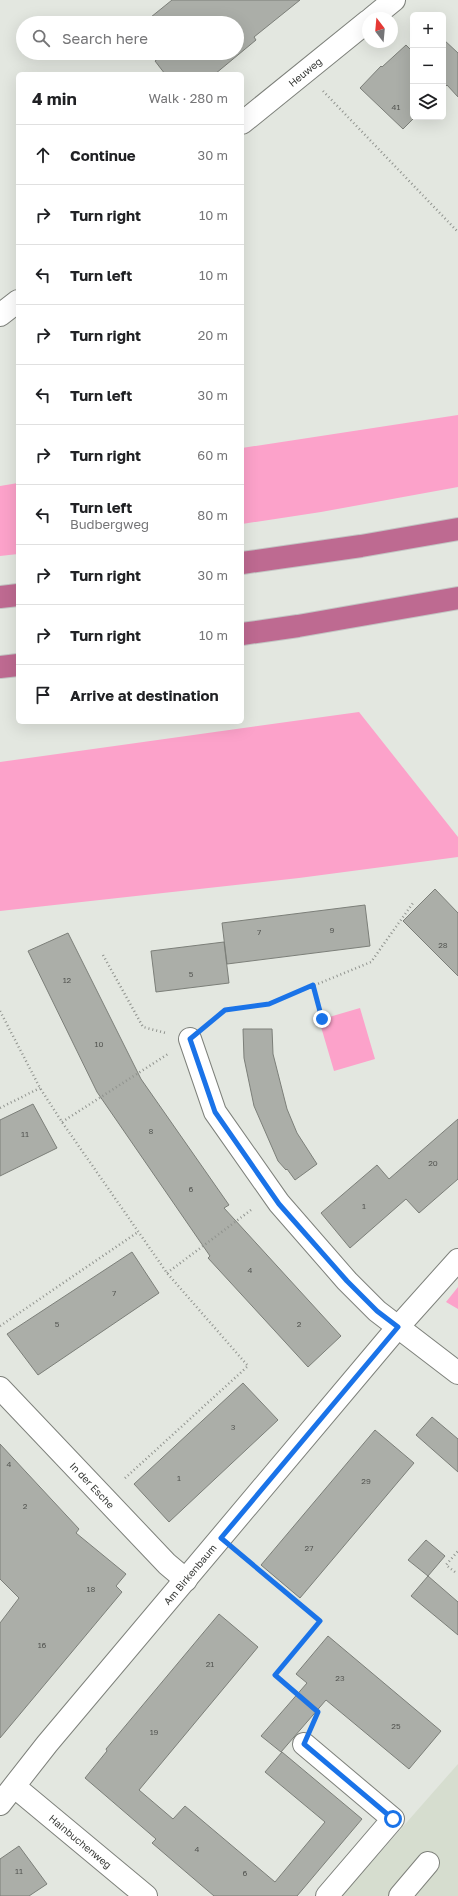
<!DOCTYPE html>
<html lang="en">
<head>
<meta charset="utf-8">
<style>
  :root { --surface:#fff; --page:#f2f2f2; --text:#202124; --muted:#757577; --line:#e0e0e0 }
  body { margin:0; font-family:"Golos Text",sans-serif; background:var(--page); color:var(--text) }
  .controls { position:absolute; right:12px; top:12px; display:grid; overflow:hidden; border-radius:6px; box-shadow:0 4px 16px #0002 }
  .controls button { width:36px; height:36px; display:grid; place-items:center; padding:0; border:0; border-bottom:1px solid var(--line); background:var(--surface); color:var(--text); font:20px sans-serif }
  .compass { position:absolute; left:362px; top:12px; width:36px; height:36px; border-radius:50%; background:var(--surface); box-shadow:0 4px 16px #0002; rotate:344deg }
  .stop { position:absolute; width:12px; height:12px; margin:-9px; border:3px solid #1a73e8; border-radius:50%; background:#fff }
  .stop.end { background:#1a73e8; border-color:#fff; box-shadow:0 1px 4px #0008 }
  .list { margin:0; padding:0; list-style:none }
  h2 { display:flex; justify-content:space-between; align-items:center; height:52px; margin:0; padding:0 16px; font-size:17px }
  h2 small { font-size:13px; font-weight:400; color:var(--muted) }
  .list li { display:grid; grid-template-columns:26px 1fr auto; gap:12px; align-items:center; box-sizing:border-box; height:60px; padding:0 16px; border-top:1px solid var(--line) }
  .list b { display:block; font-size:15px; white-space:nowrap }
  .list p { margin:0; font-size:13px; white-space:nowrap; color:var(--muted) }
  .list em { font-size:13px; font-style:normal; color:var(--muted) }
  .icon { flex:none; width:22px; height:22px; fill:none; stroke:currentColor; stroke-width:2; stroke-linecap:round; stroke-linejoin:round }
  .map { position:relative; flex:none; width:458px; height:1896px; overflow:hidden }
  .search { position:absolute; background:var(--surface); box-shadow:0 4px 16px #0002; left:16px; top:16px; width:228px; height:44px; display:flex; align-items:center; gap:10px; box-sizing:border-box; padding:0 14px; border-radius:22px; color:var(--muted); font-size:15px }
  .panel { position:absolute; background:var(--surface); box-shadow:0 4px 16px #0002; left:16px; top:72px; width:228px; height:652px; border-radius:6px }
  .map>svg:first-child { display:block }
  .built { fill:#d6ddcf }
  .green { fill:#fca2ca }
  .building { fill:#abaea8; stroke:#7c7f79 }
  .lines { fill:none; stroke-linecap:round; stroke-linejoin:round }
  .minor-casing { stroke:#7e817b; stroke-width:24 }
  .highway-casing { stroke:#c3c4c3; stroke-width:24 }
  .path { stroke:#90938e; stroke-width:2.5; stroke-dasharray:1 3; stroke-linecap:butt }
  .minor { stroke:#fff; stroke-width:22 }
  .highway { stroke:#be6a91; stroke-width:22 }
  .route { stroke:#1a73e8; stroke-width:5 }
  .labels { text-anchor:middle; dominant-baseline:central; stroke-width:3; stroke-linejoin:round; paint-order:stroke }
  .number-label { font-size:8px; fill:#555753 }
  .street-label { font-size:10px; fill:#383a37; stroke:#fff }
</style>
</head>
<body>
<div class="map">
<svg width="458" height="1896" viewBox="0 0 458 1896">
  <rect width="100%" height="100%" fill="#e3e7e0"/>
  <!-- built -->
  <path class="built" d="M458 1764V1896H342Z"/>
  <!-- green -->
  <path class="green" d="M458 415V487L321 512 242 524V448Z
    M18 483V554L0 556V486Z
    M359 712 458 837V857L299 878 0 911V762Z
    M360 1008 375 1059 334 1071 319 1020Z
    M458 1287V1309L446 1302Z"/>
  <!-- building -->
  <path class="building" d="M172 0H300L254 37 256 40 215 74H165L155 61 160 57 157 53H237V23H156L151 17Z
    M443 39 458 53V97L447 85 443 89Z
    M406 45 410 49 413 46V117H415L403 129 360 88 381 66 382 67Z
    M435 889 458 913V976L403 921Z
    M365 905 370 946 227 964 222 923Z
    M68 933 141 1079 229 1205 224 1208 341 1336 308 1367 208 1258 210 1256 97 1092 28 951Z
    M224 942 229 983 156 992 151 951Z
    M243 1029H272L273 1054 287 1109 297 1133 317 1164 295 1180 287 1169 286 1170 278 1161 254 1106 244 1058Z
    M33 1104 57 1148 0 1176V1120Z
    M458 1119V1179L419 1213 406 1199 350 1248 321 1213 377 1165 389 1179Z
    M132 1252 159 1293 38 1375 7 1334Z
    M243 1383 278 1420 169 1522 134 1484Z
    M432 1417 458 1439V1472L416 1435Z
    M375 1430 414 1463 300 1598 261 1565Z
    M0 1444 79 1529 76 1533 126 1574 116 1586 122 1592 0 1738V1623L19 1598 0 1579Z
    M426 1540 445 1556 428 1576 458 1602V1635L411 1596 428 1576 408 1560Z
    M219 1614 258 1647 139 1790 173 1819 185 1806 275 1882 325 1822 265 1772 282 1752 362 1819 297 1896H214L152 1843 156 1839 85 1778 107 1751 106 1749Z
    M328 1636 441 1731 409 1769 326 1700 281 1752 261 1736 307 1683 296 1674Z
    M19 1846 47 1884 29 1896H0V1859Z"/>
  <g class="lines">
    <defs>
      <g id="minor">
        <path d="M372 18 394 0"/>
        <path id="s1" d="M242 123 368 21"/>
        <path d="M0 315 18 301"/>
        <path d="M190 1039 215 1112 279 1203 347 1281 377 1311 458 1373"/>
        <path id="s2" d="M0 1388 167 1564 186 1580"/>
        <path d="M304 1744 393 1819 327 1896"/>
        <path id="s3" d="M15 1787 146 1896"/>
        <path id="s4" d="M0 1804 47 1744 398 1327 458 1260"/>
        <path d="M400 1896 428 1863"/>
      </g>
      <path id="highway" d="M242 563 361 546 458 529
        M0 597 18 595
        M242 634 298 626 458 598
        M0 667 18 665"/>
    </defs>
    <!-- minor casing -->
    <use href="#minor" class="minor-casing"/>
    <!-- highway casing -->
    <use href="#highway" class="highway-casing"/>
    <!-- path -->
    <path class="path" d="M323 91 458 232
      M103 955 143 1027 166 1033
      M313 985 323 1019
      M0 1011 40 1088 62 1122 167 1273 248 1366 123 1480
      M211 1022 225 1010 269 1004 371 962 413 903
      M0 1108 40 1088
      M62 1122 168 1054
      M167 1273 251 1210
      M0 1326 138 1232
      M241 1555 320 1621 275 1675 318 1712 315 1720
      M455 1572 446 1565 458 1551"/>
    <!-- minor -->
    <use href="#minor" class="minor"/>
    <!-- highway -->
    <use href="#highway" class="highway"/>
  </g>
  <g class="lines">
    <!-- route -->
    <path class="route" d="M322 1019 313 985 269 1004 225 1010 190 1039 215 1112 279 1204 347 1281 377 1311 398 1327 221 1538 320 1621 275 1675 318 1712 304 1744 393 1819"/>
  </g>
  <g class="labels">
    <!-- number labels -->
    <g class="number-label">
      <text x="396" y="107">41</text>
      <text x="332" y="930">9</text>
      <text x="259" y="932">7</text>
      <text x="443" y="945">28</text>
      <text x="191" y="974">5</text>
      <text x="67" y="980">12</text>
      <text x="99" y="1044">10</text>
      <text x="151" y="1131">8</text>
      <text x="25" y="1134">11</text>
      <text x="433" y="1163">20</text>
      <text x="191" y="1189">6</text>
      <text x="364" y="1206">1</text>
      <text x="250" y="1270">4</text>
      <text x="114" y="1293">7</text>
      <text x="57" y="1324">5</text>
      <text x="299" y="1324">2</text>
      <text x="233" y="1427">3</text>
      <text x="9" y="1464">4</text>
      <text x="179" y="1478">1</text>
      <text x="366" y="1481">29</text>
      <text x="25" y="1506">2</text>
      <text x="309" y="1548">27</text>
      <text x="91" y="1589">18</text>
      <text x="42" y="1645">16</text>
      <text x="210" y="1664">21</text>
      <text x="340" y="1678">23</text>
      <text x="396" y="1726">25</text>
      <text x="154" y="1732">19</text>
      <text x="197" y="1849">4</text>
      <text x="19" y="1871">11</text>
      <text x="245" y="1873">6</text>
    </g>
    <!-- street labels -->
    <g class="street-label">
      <text stroke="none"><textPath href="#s1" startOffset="81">Heuweg</textPath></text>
      <text stroke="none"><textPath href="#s2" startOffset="134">In der Esche</textPath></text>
      <text stroke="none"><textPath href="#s4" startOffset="298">Am Birkenbaum</textPath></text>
      <text stroke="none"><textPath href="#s3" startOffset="85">Hainbuchenweg</textPath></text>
    </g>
  </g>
</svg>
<div class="controls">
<button>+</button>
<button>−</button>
<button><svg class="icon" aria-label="layers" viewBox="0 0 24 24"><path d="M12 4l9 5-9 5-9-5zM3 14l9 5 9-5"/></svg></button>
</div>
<svg class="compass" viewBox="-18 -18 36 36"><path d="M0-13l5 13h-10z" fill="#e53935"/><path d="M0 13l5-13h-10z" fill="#757577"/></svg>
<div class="stop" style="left:393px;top:1819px"></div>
<div class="stop end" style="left:322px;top:1019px"></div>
<div class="search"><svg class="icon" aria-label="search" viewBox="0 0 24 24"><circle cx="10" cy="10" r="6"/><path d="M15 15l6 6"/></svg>Search here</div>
<section class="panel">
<h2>4 min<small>Walk · 280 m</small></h2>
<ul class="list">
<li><svg class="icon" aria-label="ahead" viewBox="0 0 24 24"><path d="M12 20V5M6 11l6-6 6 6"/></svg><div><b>Continue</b></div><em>30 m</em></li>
<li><svg class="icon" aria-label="right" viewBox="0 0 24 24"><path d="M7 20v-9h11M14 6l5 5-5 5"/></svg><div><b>Turn right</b></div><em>10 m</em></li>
<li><svg class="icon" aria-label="left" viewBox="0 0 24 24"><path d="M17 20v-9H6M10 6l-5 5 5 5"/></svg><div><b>Turn left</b></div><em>10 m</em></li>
<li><svg class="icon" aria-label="right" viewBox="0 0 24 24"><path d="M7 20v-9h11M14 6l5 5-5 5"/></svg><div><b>Turn right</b></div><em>20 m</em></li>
<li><svg class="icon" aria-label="left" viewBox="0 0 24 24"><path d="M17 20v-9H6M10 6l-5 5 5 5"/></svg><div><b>Turn left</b></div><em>30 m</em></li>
<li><svg class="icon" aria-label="right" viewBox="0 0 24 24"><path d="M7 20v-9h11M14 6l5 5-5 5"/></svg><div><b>Turn right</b></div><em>60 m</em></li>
<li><svg class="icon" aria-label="left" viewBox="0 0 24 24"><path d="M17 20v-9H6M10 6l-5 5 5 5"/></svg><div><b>Turn left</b><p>Budbergweg</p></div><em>80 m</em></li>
<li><svg class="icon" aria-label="right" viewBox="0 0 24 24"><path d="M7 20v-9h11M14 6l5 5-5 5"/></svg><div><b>Turn right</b></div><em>30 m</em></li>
<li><svg class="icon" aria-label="right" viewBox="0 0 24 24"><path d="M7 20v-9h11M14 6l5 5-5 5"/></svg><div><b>Turn right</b></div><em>10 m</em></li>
<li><svg class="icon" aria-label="arrive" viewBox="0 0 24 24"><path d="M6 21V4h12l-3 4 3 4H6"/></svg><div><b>Arrive at destination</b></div></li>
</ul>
</section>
</div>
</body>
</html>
